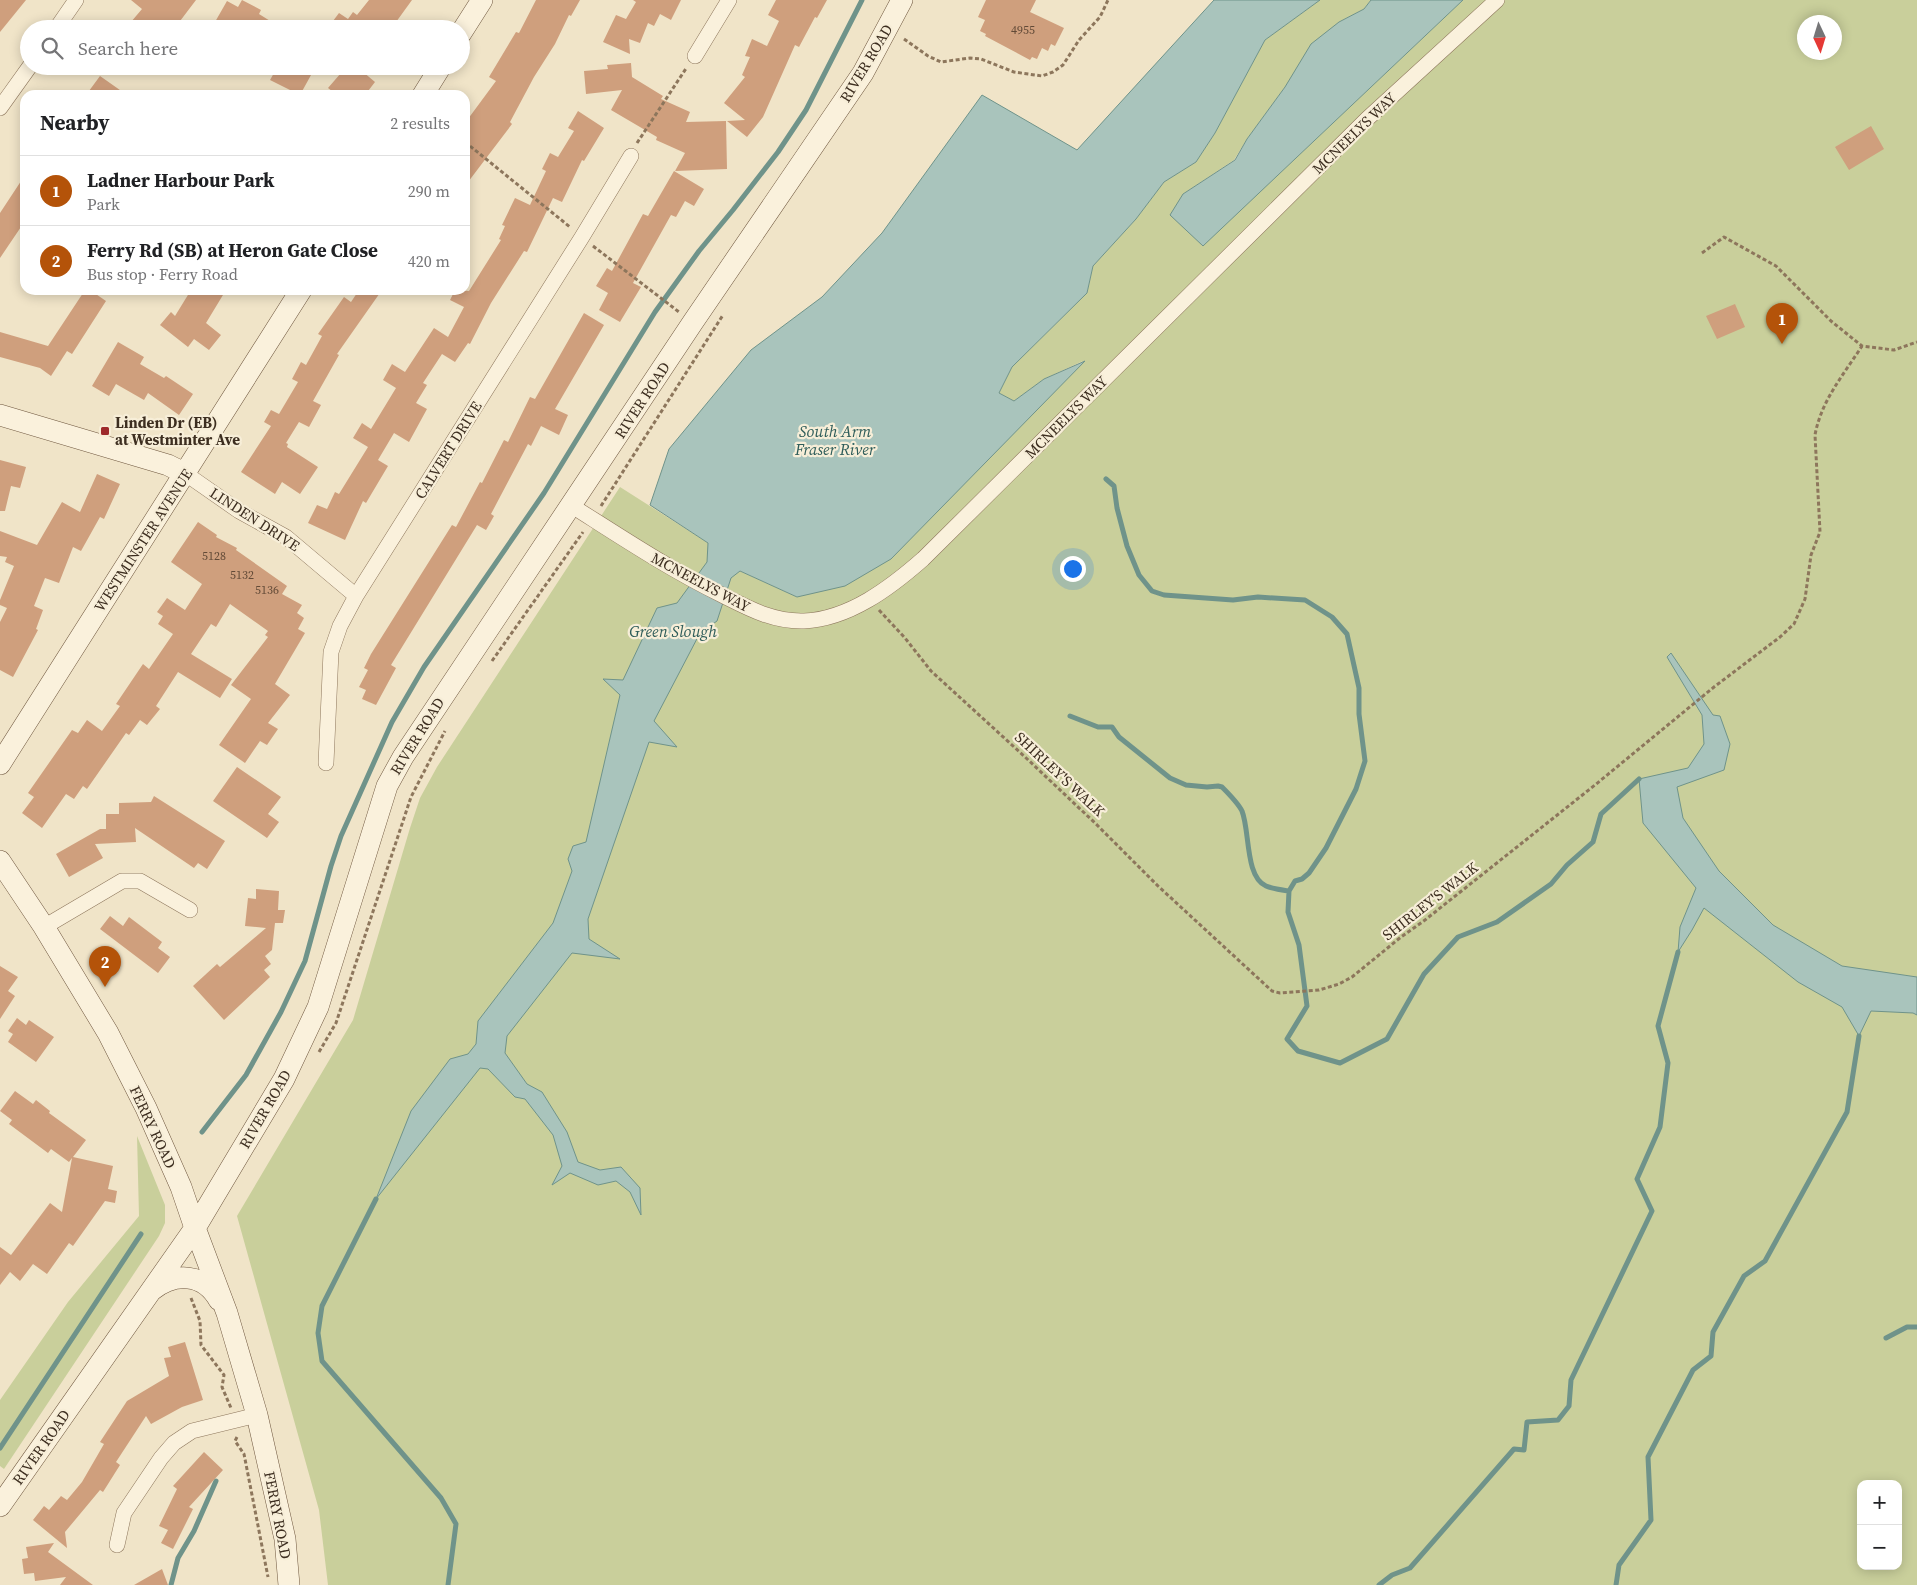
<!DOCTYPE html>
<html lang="en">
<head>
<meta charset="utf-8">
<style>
  :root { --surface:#fff; --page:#f2f2f2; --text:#202124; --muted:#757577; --line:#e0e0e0; --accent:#b45309 }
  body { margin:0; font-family:"Source Serif 4",serif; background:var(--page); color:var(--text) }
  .controls { position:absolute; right:15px; bottom:15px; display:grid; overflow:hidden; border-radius:10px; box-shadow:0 2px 12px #0003 }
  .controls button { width:45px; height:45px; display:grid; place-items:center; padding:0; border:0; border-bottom:1px solid var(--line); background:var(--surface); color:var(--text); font:25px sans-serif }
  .compass { position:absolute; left:1797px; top:15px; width:45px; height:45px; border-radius:50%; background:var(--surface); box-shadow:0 2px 12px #0003; rotate:176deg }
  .you { position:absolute; left:1072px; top:568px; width:18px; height:18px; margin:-12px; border:4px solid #fff; border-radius:50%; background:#1a73e8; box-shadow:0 0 0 8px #1a73e833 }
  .badge { display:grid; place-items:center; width:32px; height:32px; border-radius:50%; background:var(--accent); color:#fff; font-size:16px; font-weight:700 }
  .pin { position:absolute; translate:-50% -41px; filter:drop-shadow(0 1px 2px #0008) }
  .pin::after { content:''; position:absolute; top:26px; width:18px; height:15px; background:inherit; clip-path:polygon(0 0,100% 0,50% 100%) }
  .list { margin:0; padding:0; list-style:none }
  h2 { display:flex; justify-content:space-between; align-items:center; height:65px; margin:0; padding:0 20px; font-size:21px }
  h2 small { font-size:16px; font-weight:400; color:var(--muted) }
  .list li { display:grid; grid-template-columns:32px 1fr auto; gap:15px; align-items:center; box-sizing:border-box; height:70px; padding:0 20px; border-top:1px solid var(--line) }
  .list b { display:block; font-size:19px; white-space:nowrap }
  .list p { margin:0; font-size:16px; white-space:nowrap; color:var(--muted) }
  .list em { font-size:16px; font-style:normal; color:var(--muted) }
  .icon { flex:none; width:28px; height:28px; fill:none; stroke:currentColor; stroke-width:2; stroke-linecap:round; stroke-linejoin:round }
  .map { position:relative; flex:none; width:1917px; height:1585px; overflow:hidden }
  .search { position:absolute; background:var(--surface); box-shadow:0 2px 12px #0003; left:20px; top:20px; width:450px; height:55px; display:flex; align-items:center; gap:12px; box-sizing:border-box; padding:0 18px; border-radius:28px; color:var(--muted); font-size:19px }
  .panel { position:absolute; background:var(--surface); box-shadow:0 2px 12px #0003; left:20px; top:90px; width:450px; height:205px; border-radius:15px }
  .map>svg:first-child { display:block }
  .green { fill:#c9cf9b; fill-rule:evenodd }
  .water { fill:#a9c4bc; stroke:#6f938a }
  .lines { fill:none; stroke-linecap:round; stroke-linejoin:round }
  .stream { stroke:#6f938a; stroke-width:5 }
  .building { fill:#cf9f7d }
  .street-casing { stroke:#8d765c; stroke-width:16 }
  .secondary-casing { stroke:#6f573f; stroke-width:22 }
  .path { stroke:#8d765c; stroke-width:3; stroke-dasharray:4 2.5; stroke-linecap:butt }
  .street { stroke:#faf1dc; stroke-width:15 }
  .secondary { stroke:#faf1dc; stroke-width:21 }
  .poi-dot { fill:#9e2a2b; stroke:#f7eed8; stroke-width:2 }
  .labels { text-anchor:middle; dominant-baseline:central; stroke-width:4.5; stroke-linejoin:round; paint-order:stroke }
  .number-label { font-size:12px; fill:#624a37 }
  .street-label { font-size:15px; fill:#3d2e20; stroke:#f7eed8 }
  .poi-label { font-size:15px; font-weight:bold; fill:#3d2e20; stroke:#f7eed8; text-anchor:start }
  .water-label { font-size:16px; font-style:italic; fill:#2f5d5a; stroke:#f7eed8 }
</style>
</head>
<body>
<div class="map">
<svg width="1917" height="1585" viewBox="0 0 1917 1585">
  <rect width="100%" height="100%" fill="#f0e4c8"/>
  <!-- green -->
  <path class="green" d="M1320 0H1371L1364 9 1339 22 1285 87 1247 139 1234 160 1183 194 1202 246 1463 0H1917V1585H328L319 1510 237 1216 353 1020 410 828 420 798 437 767 620 487 708 543 740 571 797 597 1083 361 1044 379 1014 401 999 393 1012 367 1087 293 1093 266 1136 219 1164 182 1196 162 1215 133 1265 40ZM1804 22H1834V52H1804ZM1861 1484H1898V1566H1861Z
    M137 1136 165 1205V1223L159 1236 4 1469 0 1466V1400L68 1302 139 1216Z"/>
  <!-- water -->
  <path class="water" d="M1214 0H1320L1265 40 1215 133 1196 162 1164 182 1136 219 1093 266 1087 293 1012 367 999 393 1014 401 1044 379 1085 361 891 559 845 586 797 597 740 571 731 578 717 621 700 633 654 721 677 747 649 742 588 919 589 939 620 959 572 953 507 1036 505 1053 527 1084 542 1092 567 1132 578 1162 600 1170 621 1167 640 1188 641 1215 630 1192 616 1181 598 1185 570 1173 552 1185 562 1166 553 1135 525 1099 515 1097 488 1069 480 1068 376 1199 411 1111 450 1059 468 1054 476 1044 478 1021 553 923 572 871 568 859 573 846 586 842 620 695 603 679 623 680 657 608 677 603 707 562 708 543 650 505 669 449 751 350 822 297 882 233 982 95 1077 150Z
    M1371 0H1463L1203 246 1170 215 1183 194 1235 160 1247 139 1285 87 1311 44 1339 22 1364 9Z
    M1671 653 1713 715 1720 716 1730 744 1724 770 1677 787 1683 818 1719 871 1773 925 1842 966 1917 977V1015L1913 1013 1871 1011 1859 1036 1842 1007 1798 982 1704 908 1692 930 1678 952 1680 927 1696 888 1643 823 1639 779 1688 768 1704 744 1702 715 1667 657Z"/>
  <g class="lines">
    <!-- stream -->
    <path class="stream" d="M1106 479 1114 486 1117 508 1127 546 1139 575 1152 591 1164 595 1233 600 1258 597 1305 600 1332 617 1347 634 1359 688V714L1365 761 1356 789 1326 848 1309 873 1302 879 1295 881 1289 891 1288 912 1299 945 1307 1006 1287 1039 1298 1051 1340 1063 1387 1039 1424 974 1458 937 1497 922 1551 884 1567 865 1593 842 1601 814 1639 779
      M1070 716 1098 727H1112L1119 737 1170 778 1186 785 1207 787 1218 786 1222 787C1229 794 1238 803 1242 811 1250 831 1245 877 1266 886 1273 889 1282 890 1289 891
      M202 1132 246 1075 281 1012 305 961 331 866 341 836 392 722 424 667 544 493 655 312 699 251 733 210 778 152 806 110 862 0
      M376 1199 322 1306 318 1333 322 1361 441 1498 456 1524 448 1585
      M1886 1338 1907 1327H1917
      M0 1448 141 1234
      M171 1585 178 1558 194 1531 216 1481
      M1379 1585 1392 1575 1410 1568 1514 1449 1524 1450 1527 1422 1558 1420 1569 1406 1571 1380 1652 1211 1637 1179 1660 1127 1668 1063 1658 1026 1678 952
      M1616 1585 1619 1565 1651 1520 1648 1457 1693 1370 1711 1356 1713 1332 1744 1276 1765 1261 1847 1112 1859 1036"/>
  </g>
  <!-- building -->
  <path class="building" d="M0 0H26L0 32Z
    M131 0H196L174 29H125L142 9Z
    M242 0 261 10 259 14 283 29H211L227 1 238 7Z
    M369 0H412L391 29H327L339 13 348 19 353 12 357 15Z
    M536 0H580L571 16 569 15 555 44 534 77 510 122 512 124 465 186V123L496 81 489 77 516 32 519 33Z
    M633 0H681L671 20 660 14 654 26 648 23 640 43 629 39 630 54 603 42 616 15 626 19 636 2Z
    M776 0H827L817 18 815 17 799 47 795 45 763 117 747 137 727 121 745 120 724 103 745 77 742 75 750 57 745 56 752 39 767 46 779 21 768 15Z
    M986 0H1036L1030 12 1064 28 1055 46 1051 44 1048 51 1042 48 1037 59 1032 57 1030 60 985 36 986 34 980 31 985 20 978 17Z
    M631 63 632 77 663 96 661 99 690 112 686 122 726 121 727 169 675 171 685 153 656 140 657 137 611 110 622 90 586 94 584 71 608 69 607 65Z
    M278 66H316L300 95 270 80Z
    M347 66H356L375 82 365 95H337L328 88Z
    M100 76 127 95H86Z
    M578 111 604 128 584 161 582 160 562 202 553 198 527 252 524 251 491 303 470 344 468 343 455 362 442 354 423 383 427 385 416 403 427 409 409 442 394 433 378 460 388 466 366 503 363 501 345 540 308 523 317 505 327 509 335 492 339 494 368 447 353 438 362 423 371 429 396 388 383 380 392 364 405 372 434 328 448 337 464 307 450 300 455 290 469 291 501 240 499 239 505 226 502 225 515 198 530 205 546 171 542 169 550 153 558 157 574 131 568 128Z
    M1871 126 1884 149 1849 170 1835 147Z
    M674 171 704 189 694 206 685 201 676 217 671 215 633 283 641 287 620 322 599 310 608 293 596 286 607 268 612 271 643 214 648 216Z
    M25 175V221L0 258V213Z
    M85 290H90L106 301 72 354 67 351 51 376 40 368 0 357V332L48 346Z
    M191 290H226L206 323 221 335 209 350 194 339 188 347 160 325 171 312 175 316Z
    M359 290H382L337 354 339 355 313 401 321 405 309 427 299 422 286 443 288 444 287 447 318 467 300 494 282 482 275 494 241 472 271 426 264 422 271 410 279 414 298 382 292 379 301 362 306 365 322 336 318 334 344 297 351 302Z
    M1735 304 1745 327 1717 339 1706 316Z
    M584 313 604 325 555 409 568 415 559 435 541 426 531 446 528 444 491 514 494 516 486 530 477 525 391 665 396 668 376 705 362 699 366 690 359 687 368 670 364 668 371 654 452 525 456 527 480 482 482 483 504 440 508 442 530 397 535 399Z
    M118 342 144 357 140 364 164 378 166 376 193 394 179 415 148 393 144 400 116 384 109 396 92 386Z
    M0 460 26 467 20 488 11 486 5 511H0Z
    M97 474 120 484 104 519 100 517 81 551 73 547 59 583 45 578 34 606 43 610 36 629 38 630 13 677 0 670V622L7 608 0 605V600L14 566 5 562 7 557 0 556V531L37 545 62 502 80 512Z
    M198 522 217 535 216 537 237 548 236 550 287 586 282 594 302 605 297 613 304 618 298 629 305 633 275 684 290 695 268 723 278 729 267 745 260 741 245 763 219 745 251 699 231 685 268 637 265 635 268 631 230 604 216 627 211 624 191 654 232 679 220 698 178 672 156 706 160 709 147 725 140 720 129 735 126 733 87 789 83 786 74 799 66 794 42 828 22 813 34 797 28 793 72 730 78 733 87 720 102 731 120 706 116 704 143 664 149 669 173 634 158 624 163 616 157 612 167 598 185 610 202 584 171 562Z
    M237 767 281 797 268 814 279 822 267 838 213 801Z
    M154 796 225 841 207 869 198 863 194 868 135 828 136 842 95 844 103 858 69 877 56 854 100 829H106V814H119V803L151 802Z
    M256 889 279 891 278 910H285L283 923H275L272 950 265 956 271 964 264 970 270 977 224 1020 193 986 217 964 220 967 266 928 245 926 248 898 256 899Z
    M110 916 123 926 129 917 162 942 158 948 170 957 158 973 100 929Z
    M0 966 18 977 8 991 15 996 0 1019Z
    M17 1018 26 1025 29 1020 54 1037 36 1062 8 1042 13 1034 8 1031Z
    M15 1091 33 1104 36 1100 50 1111 49 1113 86 1140 73 1157 113 1166 108 1189 117 1191 115 1203 105 1201 73 1246 69 1243 47 1274 33 1264 20 1281 10 1272 0 1285V1247L11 1255 50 1203 62 1212 72 1158 69 1162 51 1149 48 1153 9 1124 12 1120 0 1111Z
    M185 1342 203 1400 182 1407 151 1424 146 1416 116 1462 120 1465 103 1492 100 1490 65 1532 67 1548 33 1520 44 1506 49 1510 61 1496 67 1500 82 1482 104 1444 100 1442 127 1401 169 1376 164 1358 171 1357 168 1347Z
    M204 1452 223 1470 189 1507 193 1509 173 1549 161 1543 168 1530 159 1526 177 1489 173 1486Z
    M54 1543 48 1552 93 1585H60L66 1577 35 1581 34 1573 24 1574 22 1559 28 1558 26 1547Z
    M162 1569 168 1585H134Z"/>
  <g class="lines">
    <defs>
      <path id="street" d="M56 29 76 0
        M695 56 729 0
        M0 108 30 66
        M186 474 239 511 286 537 356 596
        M572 506C621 537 669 569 722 595 748 608 773 622 804 621 849 619 890 588 923 559L1367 119 1497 0
        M326 763 331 652 340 626 356 596 582 237 631 156
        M44 927 122 881H140L190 910
        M117 1545 124 1513 161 1458 174 1443 192 1431 257 1415"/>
      <path id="secondary" d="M461 33 482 0
        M423 95 441 66
        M0 415 168 465 186 474
        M0 764 301 290
        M0 861 44 927 108 1033 146 1108 181 1187 195 1228 227 1313 257 1415 285 1539 289 1585
        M152 1290C175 1272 204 1273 219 1300
        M0 1506 195 1228 284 1079 318 1007 387 786 403 757 693 322 863 73 902 0"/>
    </defs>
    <!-- street casing -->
    <use href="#street" class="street-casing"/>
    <!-- secondary casing -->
    <use href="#secondary" class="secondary-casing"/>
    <!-- path -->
    <path class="path" d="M904 39 928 56 941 62 970 58 981 59 1014 72 1042 76 1053 72 1063 65 1079 40 1100 17 1108 0
      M465 142 570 227
      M637 143 687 67
      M593 246 679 312
      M1702 253 1724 237 1776 266 1831 321 1862 346 1894 350 1917 342
      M601 506 723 315
      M879 610 905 638 931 671 1024 756 1095 823 1158 886 1272 991 1280 993 1319 990 1339 984 1352 977 1401 937 1425 920 1595 785 1714 687 1780 637 1794 624 1805 599 1811 555 1820 532 1815 435C1821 401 1844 374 1862 346
      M492 661 583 532
      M319 1052 336 1023 411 797 445 731
      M191 1298 200 1321 201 1345 224 1375 222 1387 231 1408
      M237 1437 235 1441 244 1454 268 1577"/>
    <!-- street -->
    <use href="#street" class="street"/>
    <!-- secondary -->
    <use href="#secondary" class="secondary"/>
  </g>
  <!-- markers -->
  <rect class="poi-dot" x="100" y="426" width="10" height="10" rx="2.5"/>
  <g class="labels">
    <!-- number labels -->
    <g class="number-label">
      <text x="1023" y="30">4955</text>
      <text x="214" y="556">5128</text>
      <text x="242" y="575">5132</text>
      <text x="267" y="590">5136</text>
    </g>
    <!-- street labels -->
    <g class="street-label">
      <text transform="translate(866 63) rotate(-59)">RIVER ROAD</text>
      <text transform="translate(1354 133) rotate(-44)">MCNEELYS WAY</text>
      <text transform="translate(642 400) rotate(-57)">RIVER ROAD</text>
      <text transform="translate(1066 417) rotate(-45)">MCNEELYS WAY</text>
      <text transform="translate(448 450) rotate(-58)">CALVERT DRIVE</text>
      <text transform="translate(255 519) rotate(33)">LINDEN DRIVE</text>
      <text transform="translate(143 540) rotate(-57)">WESTMINSTER AVENUE</text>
      <text transform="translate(701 582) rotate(28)">MCNEELYS WAY</text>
      <text transform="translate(417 736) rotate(-58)">RIVER ROAD</text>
      <text transform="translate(1060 774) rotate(43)">SHIRLEY'S WALK</text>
      <text transform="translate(1430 901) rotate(-38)">SHIRLEY'S WALK</text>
      <text transform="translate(265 1109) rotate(-60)">RIVER ROAD</text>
      <text transform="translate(153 1127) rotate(65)">FERRY ROAD</text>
      <text transform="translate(41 1447) rotate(-55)">RIVER ROAD</text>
      <text transform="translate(278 1515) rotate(79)">FERRY ROAD</text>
    </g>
    <!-- poi labels -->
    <g class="poi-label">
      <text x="115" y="422">Linden Dr (EB)<tspan x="115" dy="17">at Westminter Ave</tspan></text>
    </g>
    <!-- water labels -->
    <g class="water-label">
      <text x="835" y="431">South Arm<tspan x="835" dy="18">Fraser River</tspan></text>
      <text x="673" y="631">Green Slough</text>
    </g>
  </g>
</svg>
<div class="controls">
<button>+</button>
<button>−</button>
</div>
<svg class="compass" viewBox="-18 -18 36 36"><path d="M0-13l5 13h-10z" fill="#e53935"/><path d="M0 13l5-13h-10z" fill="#757577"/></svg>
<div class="you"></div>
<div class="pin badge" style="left:1782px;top:344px">1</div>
<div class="pin badge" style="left:105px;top:987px">2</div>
<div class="search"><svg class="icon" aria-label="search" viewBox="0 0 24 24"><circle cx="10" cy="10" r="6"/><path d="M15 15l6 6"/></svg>Search here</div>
<section class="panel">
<h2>Nearby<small>2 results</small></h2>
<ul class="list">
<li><span class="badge">1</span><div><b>Ladner Harbour Park</b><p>Park</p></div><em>290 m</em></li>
<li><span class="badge">2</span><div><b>Ferry Rd (SB) at Heron Gate Close</b><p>Bus stop · Ferry Road</p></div><em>420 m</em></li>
</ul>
</section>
</div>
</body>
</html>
